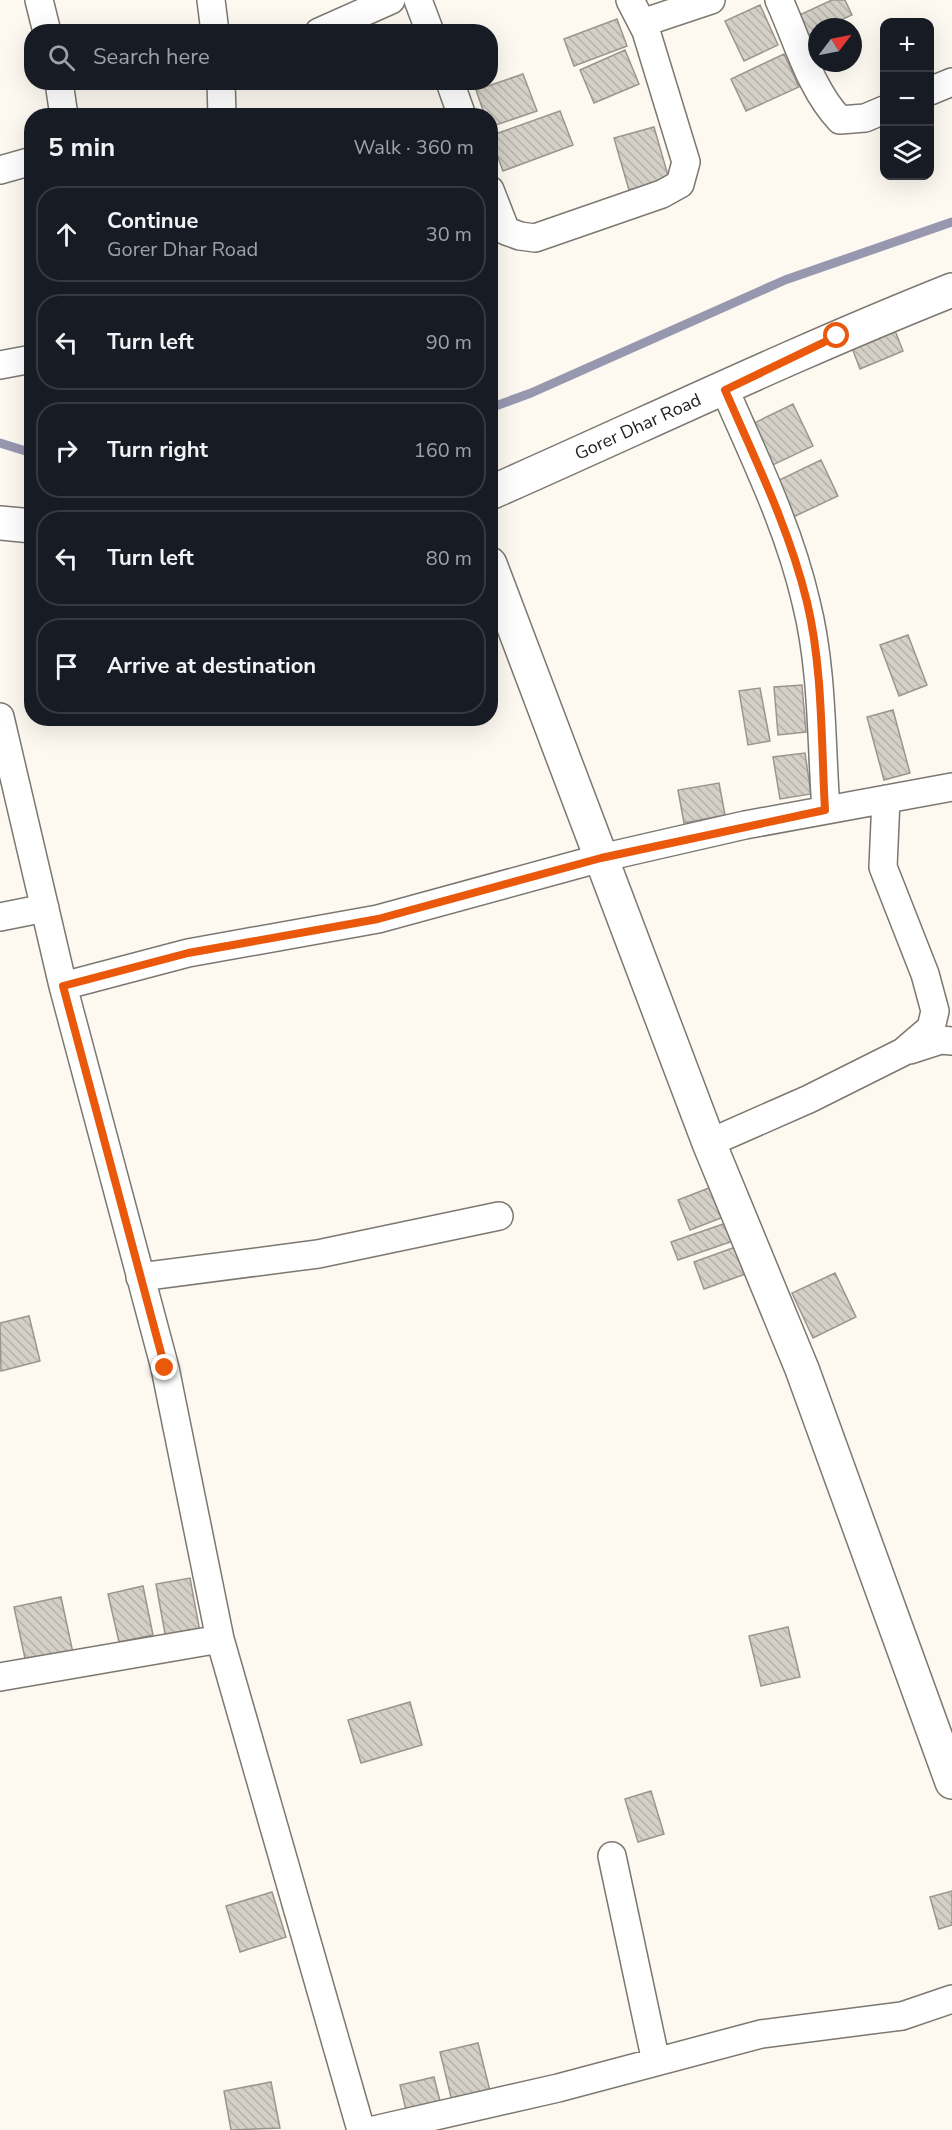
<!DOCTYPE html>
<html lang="en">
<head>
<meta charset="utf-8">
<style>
  :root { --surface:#171b24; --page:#20242c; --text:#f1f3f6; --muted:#9ea1a6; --line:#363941 }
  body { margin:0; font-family:"Nunito Sans",sans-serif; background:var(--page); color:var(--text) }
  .controls { position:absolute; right:18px; top:18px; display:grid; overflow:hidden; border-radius:12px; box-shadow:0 6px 24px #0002 }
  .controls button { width:54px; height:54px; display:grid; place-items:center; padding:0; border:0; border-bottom:2px solid var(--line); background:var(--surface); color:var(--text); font:30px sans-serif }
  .compass { position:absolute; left:808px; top:18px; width:54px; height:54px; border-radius:50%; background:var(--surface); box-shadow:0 6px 24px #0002; rotate:58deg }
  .stop { position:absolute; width:18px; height:18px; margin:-14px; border:4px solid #ea580c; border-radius:50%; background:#fff }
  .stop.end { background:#ea580c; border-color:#fff; box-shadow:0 2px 6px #0008 }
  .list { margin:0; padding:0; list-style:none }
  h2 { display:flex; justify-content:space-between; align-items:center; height:78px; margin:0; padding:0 24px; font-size:26px }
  h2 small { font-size:20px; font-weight:400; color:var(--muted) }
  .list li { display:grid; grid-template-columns:39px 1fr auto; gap:18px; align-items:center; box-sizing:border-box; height:96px; margin:0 12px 12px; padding:0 12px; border:2px solid var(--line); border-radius:24px }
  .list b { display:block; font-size:22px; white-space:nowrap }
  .list p { margin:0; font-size:20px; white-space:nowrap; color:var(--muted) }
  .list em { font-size:20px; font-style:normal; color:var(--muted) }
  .icon { flex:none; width:33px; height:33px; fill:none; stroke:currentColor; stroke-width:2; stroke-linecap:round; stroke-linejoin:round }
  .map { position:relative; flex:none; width:952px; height:2130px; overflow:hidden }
  .search { position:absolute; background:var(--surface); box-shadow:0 6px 24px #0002; left:24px; top:24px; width:474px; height:66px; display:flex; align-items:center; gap:15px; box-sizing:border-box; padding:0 21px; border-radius:24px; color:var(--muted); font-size:22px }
  .panel { position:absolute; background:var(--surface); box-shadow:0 6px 24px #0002; left:24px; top:108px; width:474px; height:618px; border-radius:24px }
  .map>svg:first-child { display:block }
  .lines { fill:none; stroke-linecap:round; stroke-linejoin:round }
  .stream { stroke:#9897b0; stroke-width:9 }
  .building { fill:url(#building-back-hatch); stroke:#9a968e; stroke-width:1.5 }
  .minor-casing { stroke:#7c7871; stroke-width:30 }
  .tertiary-casing { stroke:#7c7871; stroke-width:36 }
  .minor { stroke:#fff; stroke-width:27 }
  .tertiary { stroke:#fff; stroke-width:33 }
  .route { stroke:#ea580c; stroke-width:8 }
  .labels { text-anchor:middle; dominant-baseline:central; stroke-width:4.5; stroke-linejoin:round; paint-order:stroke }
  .street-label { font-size:18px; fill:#201f1c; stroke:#fdf9f1 }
</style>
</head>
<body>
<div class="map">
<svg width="952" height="2130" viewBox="0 0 952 2130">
  <defs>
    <pattern id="building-back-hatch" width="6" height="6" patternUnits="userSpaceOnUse" patternTransform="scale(1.5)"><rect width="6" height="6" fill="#d4d0c8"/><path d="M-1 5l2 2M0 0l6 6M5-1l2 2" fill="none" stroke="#b6b2ab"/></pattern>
  </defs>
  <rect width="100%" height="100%" fill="#fdf9f1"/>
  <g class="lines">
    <!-- stream -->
    <path class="stream" d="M490 408 531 393 785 280 952 222
      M0 443 32 453"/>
  </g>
  <!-- building -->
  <path class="building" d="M832 0H845L852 15 826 27H817V31L804 37 795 17Z
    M760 5 778 45 744 61 725 21Z
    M617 19 627 46 574 66 564 39Z
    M625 50 639 84 594 103 580 70Z
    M784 54 799 87 746 111 731 79Z
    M523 74 537 111 490 127V116H485L476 90Z
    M560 111 573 145 503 171 490 136Z
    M654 127 669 179 629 190 614 138Z
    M892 323 903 351 860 369 849 340Z
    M793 404 813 446 762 470 742 429Z
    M821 460 838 496 791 518 775 482Z
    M908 635 927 685 899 696 880 645Z
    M802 685 806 732 778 735 774 687Z
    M760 688 770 741 748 745 739 691Z
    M893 710 910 773 884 780 867 717Z
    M805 753 811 794 780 799 773 757Z
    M719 783 725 815 684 823 678 790Z
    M714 1186 726 1216 690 1230 678 1200Z
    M729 1222 736 1240 678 1260 671 1242Z
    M741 1245 751 1272 704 1289 694 1262Z
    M835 1273 856 1317 813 1338 792 1293Z
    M29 1316 40 1361 1 1371 0 1323Z
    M190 1578 200 1632 166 1639 156 1584Z
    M143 1586 153 1635 119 1642 108 1594Z
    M61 1597 73 1653 26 1663 14 1607Z
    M788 1627 800 1677 761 1686 749 1636Z
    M410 1702 422 1745 361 1763 348 1720Z
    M651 1791 664 1834 638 1842 625 1799Z
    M952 1891V1925L939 1929 930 1897Z
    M272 1892 286 1937 240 1952 226 1906Z
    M478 2043 490 2091 452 2101 440 2052Z
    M434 2077 441 2105 407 2114 400 2085Z
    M271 2082 280 2128 231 2130 224 2091Z"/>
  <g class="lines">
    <defs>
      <path id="minor" d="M39 0 47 32
        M211 0 215 32
        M418 0 430 32
        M779 0C797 39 810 89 840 120L865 118 884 110
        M642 23 711 0
        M319 32 391 0
        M59 82 64 116
        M221 82 222 116
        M450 82 462 116
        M930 91 952 82
        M0 170 32 161
        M490 190 506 231 520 236 535 238 662 194 680 184 686 162 646 31 630 0
        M0 365 32 359
        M725 390C755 459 789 528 806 602 823 669 821 742 826 810
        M0 717 63 986 165 1368 220 1639 361 2130
        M0 917 45 908
        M63 986 188 953 378 919 601 858 745 825 952 787
        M910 1050 941 1040 952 1041
        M709 1143 809 1099 903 1052 931 1028 935 1011 925 974 883 867 886 799
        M140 1277 318 1254 499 1216
        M0 1677 220 1639
        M612 1856 656 2062
        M374 2130 558 2088 761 2034 902 2016 952 1999"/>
      <g id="tertiary">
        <path id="s1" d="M490 493C644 425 796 352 952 290"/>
        <path d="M0 523 32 526"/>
        <path d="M490 564 709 1143 802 1369 952 1782"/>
      </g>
    </defs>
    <!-- minor casing -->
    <use href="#minor" class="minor-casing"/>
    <!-- tertiary casing -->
    <use href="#tertiary" class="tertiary-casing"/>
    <!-- minor -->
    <use href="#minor" class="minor"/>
    <!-- tertiary -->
    <use href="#tertiary" class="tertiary"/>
  </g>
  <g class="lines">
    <!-- route -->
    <path class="route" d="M165 1368 63 986 188 953 378 919 601 858 825 810C821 742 823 669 807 602 789 528 755 459 725 390L837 336"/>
  </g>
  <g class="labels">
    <!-- street labels -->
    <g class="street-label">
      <text stroke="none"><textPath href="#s1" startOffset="162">Gorer Dhar Road</textPath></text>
    </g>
  </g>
</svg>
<div class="controls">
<button>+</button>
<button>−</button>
<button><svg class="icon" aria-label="layers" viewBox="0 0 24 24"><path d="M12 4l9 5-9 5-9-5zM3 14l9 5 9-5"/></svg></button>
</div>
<svg class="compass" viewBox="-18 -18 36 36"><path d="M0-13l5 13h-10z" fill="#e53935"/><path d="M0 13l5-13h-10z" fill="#9ea1a6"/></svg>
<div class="stop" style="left:837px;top:336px"></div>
<div class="stop end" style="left:165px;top:1368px"></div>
<div class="search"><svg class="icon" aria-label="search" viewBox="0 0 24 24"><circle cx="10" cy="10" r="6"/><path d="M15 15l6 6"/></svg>Search here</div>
<section class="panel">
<h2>5 min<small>Walk · 360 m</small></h2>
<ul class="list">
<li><svg class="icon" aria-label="ahead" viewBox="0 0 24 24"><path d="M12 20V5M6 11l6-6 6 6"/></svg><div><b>Continue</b><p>Gorer Dhar Road</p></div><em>30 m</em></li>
<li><svg class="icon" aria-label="left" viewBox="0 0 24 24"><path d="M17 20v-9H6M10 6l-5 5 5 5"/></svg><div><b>Turn left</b></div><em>90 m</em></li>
<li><svg class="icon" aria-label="right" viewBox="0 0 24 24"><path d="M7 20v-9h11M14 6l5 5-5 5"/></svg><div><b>Turn right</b></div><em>160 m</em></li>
<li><svg class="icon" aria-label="left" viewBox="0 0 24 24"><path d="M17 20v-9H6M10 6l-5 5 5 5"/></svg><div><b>Turn left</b></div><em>80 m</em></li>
<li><svg class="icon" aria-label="arrive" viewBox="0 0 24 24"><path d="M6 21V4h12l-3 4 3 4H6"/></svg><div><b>Arrive at destination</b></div></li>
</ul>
</section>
</div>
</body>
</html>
